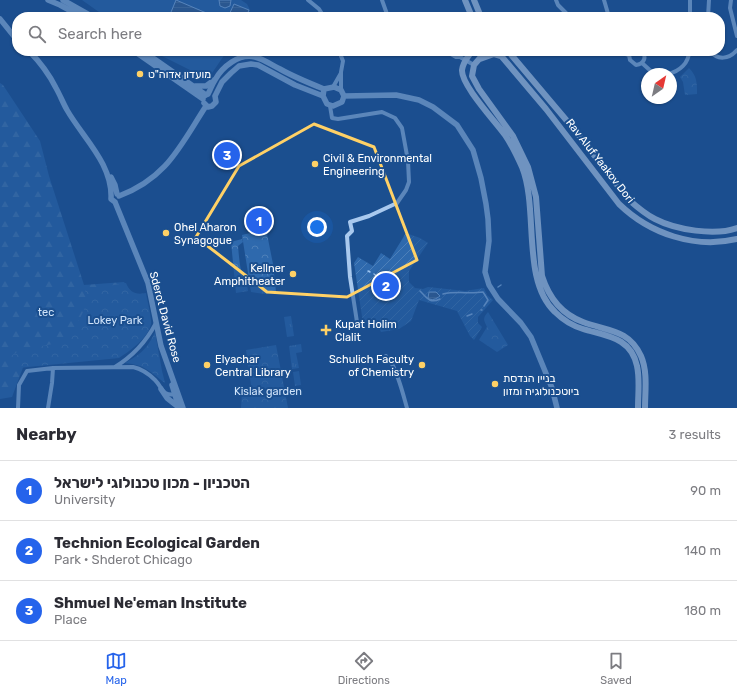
<!DOCTYPE html>
<html lang="en">
<head>
<meta charset="utf-8">
<style>
  :root { --surface:#fff; --page:#f7f7f7; --text:#2b2b33; --muted:#7c7c81; --line:#e1e1e2; --accent:#2563eb }
  body { margin:0; font-family:Rubik,"Noto Sans Hebrew",sans-serif; background:var(--page); color:var(--text) }
  .compass { position:absolute; left:641px; top:68px; width:36px; height:36px; border-radius:50%; background:var(--surface); box-shadow:0 1px 3px #0004; rotate:34deg }
  .you { position:absolute; left:317px; top:227px; width:14px; height:14px; margin:-10px; border:3px solid #fff; border-radius:50%; background:#1a73e8; box-shadow:0 0 0 6px #1a73e833 }
  .badge { display:grid; place-items:center; width:26px; height:26px; border-radius:50%; background:var(--accent); color:#fff; font-size:13px; font-weight:700 }
  .pin { position:absolute; translate:-50% -50%; border:2px solid #fff; box-shadow:0 1px 4px #0006 }
  .list { margin:0; padding:0; list-style:none }
  h2 { display:flex; justify-content:space-between; align-items:center; height:52px; margin:0; padding:0 16px; font-size:17px }
  h2 small { font-size:13px; font-weight:400; color:var(--muted) }
  .list li { display:grid; grid-template-columns:26px 1fr auto; gap:12px; align-items:center; box-sizing:border-box; height:60px; padding:0 16px; border-top:1px solid var(--line) }
  .list b { display:block; font-size:15px; white-space:nowrap }
  .list p { margin:0; font-size:13px; white-space:nowrap; color:var(--muted) }
  .list em { font-size:13px; font-style:normal; color:var(--muted) }
  .icon { flex:none; width:22px; height:22px; fill:none; stroke:currentColor; stroke-width:2; stroke-linecap:round; stroke-linejoin:round }
  .map { position:relative; flex:none; width:737px; height:408px; overflow:hidden }
  .search { position:absolute; background:var(--surface); box-shadow:0 1px 3px #0004; left:12px; right:12px; top:12px; height:44px; display:flex; align-items:center; gap:10px; box-sizing:border-box; padding:0 14px; border-radius:16px; color:var(--muted); font-size:15px }
  .sheet { height:232px; background:var(--surface) }
  nav { display:flex; justify-content:space-around; align-items:center; box-sizing:border-box; height:56px; border-top:1px solid var(--line); background:var(--surface); font-size:11px; color:var(--muted) }
  nav a { display:grid; justify-items:center; gap:2px }
  nav .on { color:var(--accent) }
  .map>svg:first-child { display:block }
  .grass { fill:url(#grass-tufts) }
  .forest { fill:url(#forest-firs) }
  .park { fill:url(#park-crowns) }
  .garden { fill:url(#garden-furrows) }
  .pitch { fill:#2e69ad }
  .water { fill:url(#water-rules); stroke:#9cc4f0 }
  .lines { fill:none; stroke-linecap:round; stroke-linejoin:round }
  .stream { stroke:#9cc4f0; stroke-width:1.5 }
  .minor { stroke:#a9c9ee; stroke-width:4 }
  .tertiary { stroke:#a9c9ee; stroke-width:5.5 }
  .secondary { stroke:#d6e6fa; stroke-width:6 }
  .marked { fill:none; stroke:#ffd166; stroke-width:3; stroke-linejoin:round }
  .poi-dot { fill:#ffd166; stroke:#1b4f8f; stroke-width:1.5 }
  .labels { text-anchor:middle; dominant-baseline:central; stroke-width:4; stroke-linejoin:round; paint-order:stroke }
  .poi-label { font-size:11px; fill:#fff; stroke:#1b4f8f; text-anchor:start }
  .street-label { font-size:11px; fill:#fff; stroke:#1b4f8f }
  .park-label { font-size:11px; fill:#cfe3fa; stroke:#1b4f8f }
</style>
</head>
<body>
<div class="map">
<svg width="737" height="408" viewBox="0 0 737 408">
  <defs>
    <pattern id="grass-tufts" width="24" height="20" patternUnits="userSpaceOnUse"><rect width="24" height="20" fill="#2e69ad"/><path d="M3 7l-1-3M5 7V3M7 7l1-3M15 17l-1-3M17 17v-4M19 17l1-3" fill="none" stroke="#4d80b9"/></pattern>
    <pattern id="forest-firs" width="22" height="20" patternUnits="userSpaceOnUse"><rect width="22" height="20" fill="#2e69ad"/><path d="M5 1l3.5 6h-7zM16 11l3.5 6h-7z" fill="#4d80b9"/></pattern>
    <pattern id="park-crowns" width="20" height="18" patternUnits="userSpaceOnUse"><rect width="20" height="18" fill="#2e69ad"/><path d="M2 6a3 3 0 1 1 6 0M12 15a3 3 0 1 1 6 0" fill="none" stroke="#4d80b9"/></pattern>
    <pattern id="garden-furrows" width="10" height="10" patternUnits="userSpaceOnUse"><rect width="10" height="10" fill="#2e69ad"/><path d="M-1 1l2-2M0 10L10 0M9 11l2-2" fill="none" stroke="#4d80b9"/></pattern>
    <pattern id="water-rules" width="6" height="5" patternUnits="userSpaceOnUse"><rect width="6" height="5" fill="#3c6290"/><path d="M0 2.5h6" fill="none" stroke="#597aa1"/></pattern>
  </defs>
  <rect width="100%" height="100%" fill="#1b4f8f"/>
  <!-- grass -->
  <path class="grass" d="M291 316 294 336 287 337 284 317Z
    M301 344 302 352 296 353 299 368 292 369 289 346Z
    M299 371 301 385 295 386 293 372Z"/>
  <!-- forest -->
  <path class="forest" d="M0 83 3 85 40 141 49 176 84 285 124 282 143 309 25 362 12 397 0 399Z"/>
  <!-- park -->
  <path class="park" d="M689 68C697 76 697 83 697 94L685 95 683 82 680 77Z
    M266 229 273 264 276 292 265 294 251 292 242 235Z
    M242 239 243 242 238 246C239 256 240 277 247 284L248 291 236 293 231 242Z
    M126 283C130 293 136 295 146 293 147 300 152 319 151 324 148 338 130 351 119 358L18 368 11 356 20 350 69 341C74 321 90 313 85 290Z
    M488 312 508 345 497 352 479 340 487 327C484 320 482 319 488 312Z
    M155 332 162 371 165 383C150 372 146 365 125 363 141 354 147 349 155 332Z
    M276 345 288 408H241L242 393 252 392 246 350Z"/>
  <!-- garden -->
  <path class="garden" d="M406 233 420 238 428 243 409 271V282L415 288 423 289 428 287 465 291 484 288 487 295 493 300 478 317V323L482 327 474 340 470 336 457 311 419 300 411 321 399 329 381 332 378 325 373 323H363L354 263 358 257 373 266 381 253 390 259Z"/>
  <!-- pitch -->
  <path class="pitch" d="M82 0H241L247 4 250 10 247 17H106Z
    M152 51H227L208 79Z"/>
  <!-- water -->
  <path class="water" d="M176 0 211 15 210 17H169Z
    M219 0H231L230 6 225 8 220 6Z
    M234 4 249 10 246 17H228Z
    M429 292H436L440 296C436 299 432 301 428 298Z"/>
  <g class="lines">
    <!-- stream -->
    <path class="stream" d="M368 271 370 272
      M374 274 378 277V288L380 290
      M498 287 501 285
      M420 291C427 298 430 304 440 299
      M385 292H395
      M443 294C456 291 470 294 483 292L488 300 484 306
      M481 310H482
      M467 316 472 314"/>
    <!-- minor -->
    <path class="minor" d="M308 0 319 9 324 17
      M382 0 388 17
      M556 0 558 5 570 17
      M604 0 609 17
      M731 0 730 8 737 36
      M690 17V0
      M708 17 709 0
      M339 51 343 61 341 72V90
      M446 51 456 57H460L474 65
      M616 51 629 55
      M631 51 629 55 630 60 636 65C644 64 647 57 642 51
      M710 51C718 61 729 59 737 50
      M642 63 653 73 659 74
      M668 74C680 71 689 63 689 51
      M333 87 341 73
      M330 106 332 118 338 119 382 112 395 118 402 128 408 161 409 182 406 190 397 203 369 216 350 222 352 231 347 236 350 277 357 322
      M386 356C388 359 390 361 392 364 399 377 403 394 407 408
      M115 367C133 356 146 342 156 323
      M18 408 19 385 27 371 53 368
      M48 408 52 383 53 368 133 367C142 369 148 373 155 380 163 388 162 397 176 394"/>
    <!-- tertiary -->
    <path class="tertiary" d="M48 0 60 5 82 17
      M63 0 93 17
      M0 19 17 40
      M29 51C40 62 49 74 56 88 60 95 63 103 67 110 83 138 113 164 111 199L115 202
      M134 51 203 99
      M143 51 206 95
      M195 86H206L214 80
      M334 87 341 90 344 96 342 102 333 106 327 104 323 96 324 89Z
      M208 94C211 89 212 84 215 80 222 67 239 53 255 57 263 59 272 65 280 69 294 77 309 83 324 89
      M215 96 222 82 231 73 239 66 251 64 258 65 295 85 323 96
      M344 96 396 95 419 100 433 107 457 125 473 150 481 178 486 204 488 219 489 241 485 272 489 285 498 299 521 323 531 337 552 388 557 408
      M204 103 208 107 212 106 216 102 215 96
      M111 177 115 185 117 194
      M119 196C167 178 180 146 206 106
      M115 202 148 283 161 346 183 408
      M172 385 179 408
      M161 389 167 398 177 406"/>
    <!-- secondary -->
    <path class="secondary" d="M465 0 472 17
      M474 0 481 17
      M472 51C468 57 463 62 462 70 461 85 495 121 505 135 512 145 517 156 522 167 539 210 521 280 555 312 563 320 573 326 583 329 606 336 631 337 637 366 640 379 638 394 638 408
      M486 51 474 65 472 76 479 89 513 136 528 167 536 197 542 276C549 298 561 314 583 322 607 331 629 329 641 356 648 372 645 392 645 408
      M497 51 546 109 619 204C650 234 695 249 737 239
      M508 51 573 128 628 199C636 206 645 214 655 219 676 230 715 236 737 228
      M480 59 494 54 501 56"/>
  </g>
  <!-- marked area -->
  <path d="M0 0H737V408H0ZM314 124 374 147 417 260 347 297 267 292 196 237 239 166Z" fill="#1b4f8f" fill-opacity=".55" fill-rule="evenodd"/>
  <path class="marked" d="M314 124 374 147 417 260 347 297 267 292 196 237 239 166Z"/>
  <!-- markers -->
  <g class="poi-dot">
    <circle cx="140" cy="74" r="4"/>
    <circle cx="315" cy="164" r="4"/>
    <circle cx="166" cy="233" r="4"/>
    <circle cx="293" cy="274" r="4"/>
    <path d="M324 324h4v4h4v4h-4v4h-4v-4h-4v-4h4z"/>
    <circle cx="207" cy="365" r="4"/>
    <circle cx="422" cy="365" r="4"/>
    <circle cx="495" cy="384" r="4"/>
  </g>
  <g class="labels">
    <!-- poi labels -->
    <g class="poi-label">
      <text x="148" y="74">מועדון אדוה"ט</text>
      <text x="323" y="158">Civil &amp; Environmental<tspan x="323" dy="13">Engineering</tspan></text>
      <text x="174" y="227">Ohel Aharon<tspan x="174" dy="13">Synagogue</tspan></text>
      <text x="285" y="268" text-anchor="end">Kellner<tspan x="285" dy="13">Amphitheater</tspan></text>
      <text x="335" y="324">Kupat Holim<tspan x="335" dy="13">Clalit</tspan></text>
      <text x="215" y="359">Elyachar<tspan x="215" dy="13">Central Library</tspan></text>
      <text x="414" y="359" text-anchor="end">Schulich Faculty<tspan x="414" dy="13">of Chemistry</tspan></text>
      <text x="503" y="378">בניין הנדסת<tspan x="503" dy="13">ביוטכנולוגיה ומזון</tspan></text>
    </g>
    <!-- street labels -->
    <g class="street-label">
      <text transform="translate(600 161) rotate(52)">Rav Aluf Yaakov Dori</text>
      <text transform="translate(165 317) rotate(75)">Sderot David Rose</text>
    </g>
    <!-- park labels -->
    <g class="park-label">
      <text x="46" y="312">tec</text>
      <text x="115" y="320">Lokey Park</text>
      <text x="268" y="391">Kislak garden</text>
    </g>
  </g>
</svg>
<svg class="compass" viewBox="-18 -18 36 36"><path d="M0-13l5 13h-10z" fill="#e53935"/><path d="M0 13l5-13h-10z" fill="#7c7c81"/></svg>
<div class="you"></div>
<div class="pin badge" style="left:259px;top:221px">1</div>
<div class="pin badge" style="left:386px;top:286px">2</div>
<div class="pin badge" style="left:227px;top:155px">3</div>
<div class="search"><svg class="icon" aria-label="search" viewBox="0 0 24 24"><circle cx="10" cy="10" r="6"/><path d="M15 15l6 6"/></svg>Search here</div>
</div>
<section class="sheet">
<h2>Nearby<small>3 results</small></h2>
<ul class="list">
<li><span class="badge">1</span><div><b>הטכניון - מכון טכנולוגי לישראל</b><p>University</p></div><em>90 m</em></li>
<li><span class="badge">2</span><div><b>Technion Ecological Garden</b><p>Park · Shderot Chicago</p></div><em>140 m</em></li>
<li><span class="badge">3</span><div><b>Shmuel Ne'eman Institute</b><p>Place</p></div><em>180 m</em></li>
</ul>
</section>
<nav>
<a class="on"><svg class="icon" aria-label="map" viewBox="0 0 24 24"><path d="M3 6l6-2 6 2 6-2v14l-6 2-6-2-6 2zM9 4v14M15 6v14"/></svg>Map</a>
<a><svg class="icon" aria-label="directions" viewBox="0 0 24 24"><path d="M12 3l9 9-9 9-9-9zM9 14v-3h6M13 9l2 2-2 2"/></svg>Directions</a>
<a><svg class="icon" aria-label="saved" viewBox="0 0 24 24"><path d="M7 4h10v16l-5-4-5 4z"/></svg>Saved</a>
</nav>
</body>
</html>
